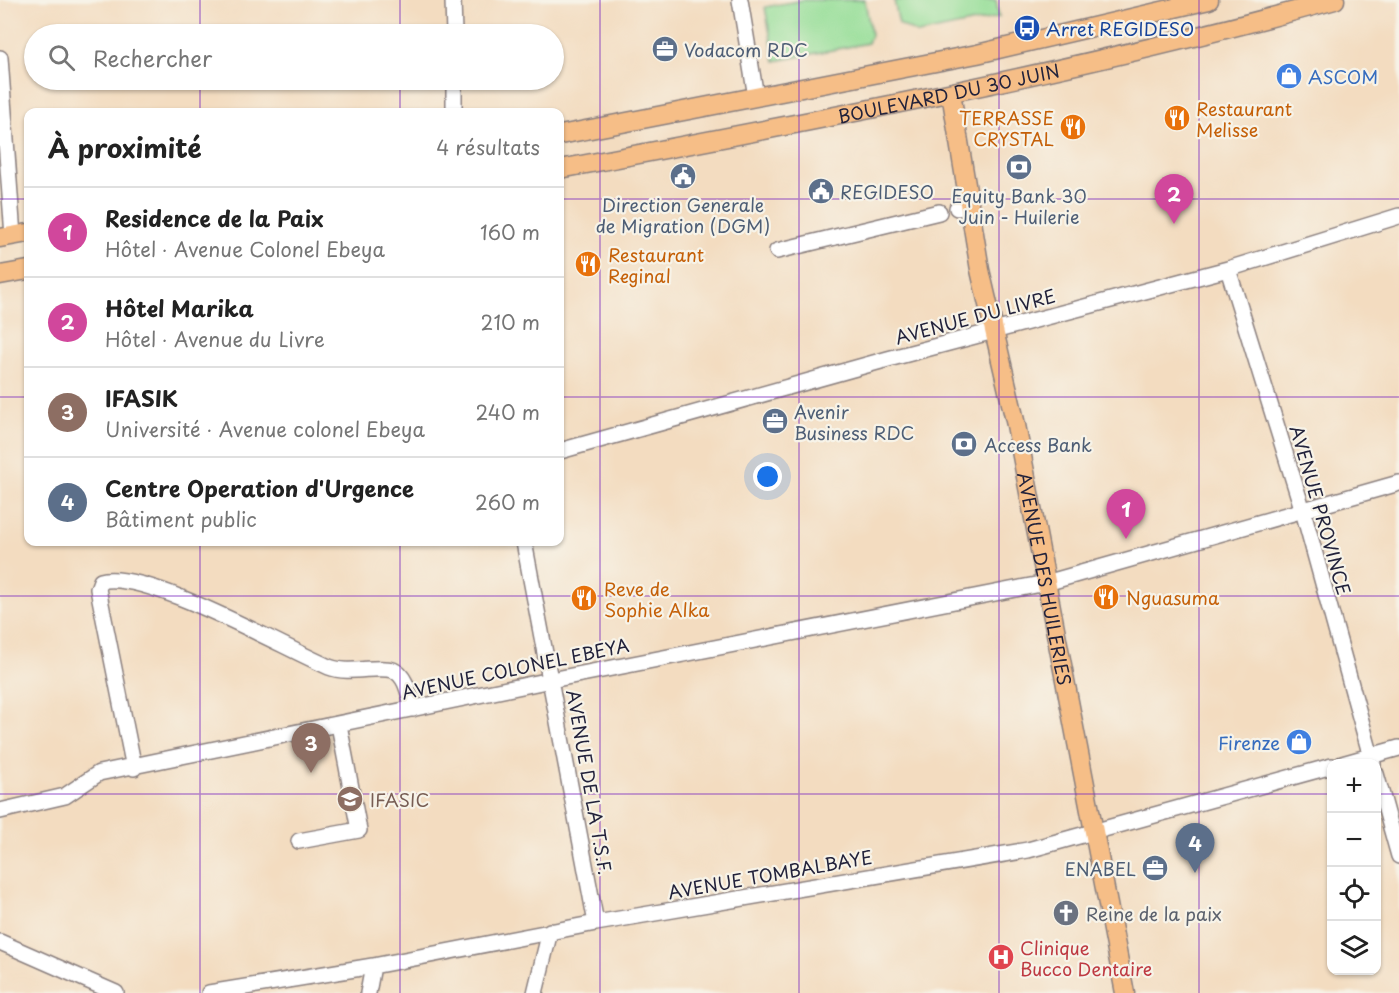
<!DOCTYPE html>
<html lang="fr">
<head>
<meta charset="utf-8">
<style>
  :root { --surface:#fff; --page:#f6f6f6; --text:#222; --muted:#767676; --line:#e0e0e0; --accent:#c8321e }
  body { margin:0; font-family:"Playpen Sans",sans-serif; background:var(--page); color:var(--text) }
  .controls { position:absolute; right:18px; bottom:18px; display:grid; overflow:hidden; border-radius:12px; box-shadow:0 2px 4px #0004 }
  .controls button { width:54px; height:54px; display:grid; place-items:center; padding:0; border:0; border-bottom:2px solid var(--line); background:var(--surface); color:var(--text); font:30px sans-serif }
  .you { position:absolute; left:768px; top:477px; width:21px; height:21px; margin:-15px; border:4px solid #fff; border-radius:50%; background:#1a73e8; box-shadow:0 0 0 9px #1a73e833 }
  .badge { display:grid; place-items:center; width:39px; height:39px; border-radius:50%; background:var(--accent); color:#fff; font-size:20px; font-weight:700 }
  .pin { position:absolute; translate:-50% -50px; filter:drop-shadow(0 2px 3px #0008) }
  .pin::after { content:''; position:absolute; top:32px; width:21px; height:18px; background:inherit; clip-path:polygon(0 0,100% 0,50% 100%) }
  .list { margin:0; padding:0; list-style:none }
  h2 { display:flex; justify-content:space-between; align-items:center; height:78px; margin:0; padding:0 24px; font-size:26px }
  h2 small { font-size:20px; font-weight:400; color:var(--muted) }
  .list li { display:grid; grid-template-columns:39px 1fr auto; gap:18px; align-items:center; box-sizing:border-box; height:90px; padding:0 24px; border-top:2px solid var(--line) }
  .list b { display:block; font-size:22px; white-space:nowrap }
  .list p { margin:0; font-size:20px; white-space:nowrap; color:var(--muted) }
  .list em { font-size:20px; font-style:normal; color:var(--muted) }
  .icon { flex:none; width:33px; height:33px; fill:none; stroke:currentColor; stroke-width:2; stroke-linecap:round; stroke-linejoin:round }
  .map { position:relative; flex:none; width:1399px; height:993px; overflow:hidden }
  .search { position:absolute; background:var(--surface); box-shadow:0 2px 4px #0004; left:24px; top:24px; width:540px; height:66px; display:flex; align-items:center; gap:15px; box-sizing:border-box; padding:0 21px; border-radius:33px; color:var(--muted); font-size:22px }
  .panel { position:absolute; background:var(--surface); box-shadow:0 2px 4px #0004; left:24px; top:108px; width:540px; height:438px; border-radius:12px }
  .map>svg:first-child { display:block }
  .green { fill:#96de98; stroke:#5c806a; stroke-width:1.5 }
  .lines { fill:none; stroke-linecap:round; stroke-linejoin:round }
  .minor-casing { stroke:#8a7f7e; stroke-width:18 }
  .major-casing { stroke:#8a7f7e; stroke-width:21 }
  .minor { stroke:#fff; stroke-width:15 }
  .major { stroke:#f6be87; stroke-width:18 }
  .grid { fill:none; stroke:#7b2cbf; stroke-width:1.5; stroke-opacity:0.55 }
  .labels { text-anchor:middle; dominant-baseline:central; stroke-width:4.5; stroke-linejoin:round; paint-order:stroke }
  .transit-label { font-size:18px; fill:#164399; stroke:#f7f3e8; text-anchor:start }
  .service-label { font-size:18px; fill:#4e5e75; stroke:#f7f3e8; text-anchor:start }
  .shop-label { font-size:18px; fill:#366cbe; stroke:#f7f3e8; text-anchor:start }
  .street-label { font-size:18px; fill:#22223b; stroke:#f7f3e8 }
  .food-label { font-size:18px; fill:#c56008; stroke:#f7f3e8; text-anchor:start }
  .education-label { font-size:18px; fill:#785e54; stroke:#f7f3e8; text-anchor:start }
  .worship-label { font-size:18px; fill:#5b616d; stroke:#f7f3e8; text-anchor:start }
  .health-label { font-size:18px; fill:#be3a42; stroke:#f7f3e8; text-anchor:start }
</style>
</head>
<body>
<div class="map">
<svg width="1399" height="993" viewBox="0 0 1399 993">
  <rect width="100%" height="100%" fill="#f7f3e8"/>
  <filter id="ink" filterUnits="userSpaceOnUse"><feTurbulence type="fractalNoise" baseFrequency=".0167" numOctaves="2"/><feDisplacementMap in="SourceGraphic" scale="12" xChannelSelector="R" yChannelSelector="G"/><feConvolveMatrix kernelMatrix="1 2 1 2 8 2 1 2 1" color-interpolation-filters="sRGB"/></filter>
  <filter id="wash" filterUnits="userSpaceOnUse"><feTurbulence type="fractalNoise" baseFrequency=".008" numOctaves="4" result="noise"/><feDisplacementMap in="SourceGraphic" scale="24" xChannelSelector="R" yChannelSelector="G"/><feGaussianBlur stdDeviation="1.35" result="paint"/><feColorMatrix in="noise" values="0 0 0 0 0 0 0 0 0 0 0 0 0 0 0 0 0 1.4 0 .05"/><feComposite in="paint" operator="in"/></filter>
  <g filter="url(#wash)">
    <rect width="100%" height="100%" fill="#f3dcc0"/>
    <!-- green -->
    <path class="green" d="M803 0H865L871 35 868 43 775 61 765 7Z
      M894 0H996L999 17 918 34 899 24Z"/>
  </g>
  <g filter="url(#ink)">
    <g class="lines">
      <defs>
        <path id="minor" d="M453 0 454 34
          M740 0 756 97
          M0 58 13 236
          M454 80V112
          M957 208 969 206
          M777 251 939 212
          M1228 269 1303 511 1373 764
          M560 451 888 359 1228 269 1399 216
          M524 542 596 923
          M1342 764 1399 748
          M134 768 98 589 101 581C146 569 282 647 329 667 349 675 377 665 393 670 407 676 409 696 413 709
          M1376 774 1399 856
          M0 811 65 796 99 773 551 680 1046 583 1399 483
          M299 841 359 830 339 725
          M0 942 116 993
          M209 993 373 966 596 923 1028 850 1332 766
          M368 993 373 966
          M535 993 550 931"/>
        <g id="major">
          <path id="s1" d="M951 93 980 270 1016 425 1125 993"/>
          <path d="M560 135 977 54 1209 0"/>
          <path id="s2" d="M560 169C820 120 1080 71 1335 0"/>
          <path d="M0 238 28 233"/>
          <path d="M0 275 28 270"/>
        </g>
      </defs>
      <!-- minor casing -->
      <use href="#minor" class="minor-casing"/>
      <!-- major casing -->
      <use href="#major" class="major-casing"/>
      <!-- minor -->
      <use href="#minor" class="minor"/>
      <!-- major -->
      <use href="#major" class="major"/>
    </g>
  </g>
  <!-- grid -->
  <path class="grid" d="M200 0V34M400 0V34M600 0V993M799 0V993M999 0V993M1199 0V993M200 80V112M400 80V112M0 199H28M560 199H1399M0 397H28M560 397H1399M200 542V993M400 542V993M0 596H1399M0 794H1332M1376 794H1399"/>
  <!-- icons -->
  <defs>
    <symbol id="bus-disc" viewBox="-11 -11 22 22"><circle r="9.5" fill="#1a4fb4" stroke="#f7f3e8"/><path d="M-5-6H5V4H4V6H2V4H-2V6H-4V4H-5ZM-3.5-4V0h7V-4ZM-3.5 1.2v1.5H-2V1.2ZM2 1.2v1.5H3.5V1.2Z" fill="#fff"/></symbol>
    <symbol id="office-disc" viewBox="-11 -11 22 22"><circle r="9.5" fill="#5c6f8a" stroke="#f7f3e8"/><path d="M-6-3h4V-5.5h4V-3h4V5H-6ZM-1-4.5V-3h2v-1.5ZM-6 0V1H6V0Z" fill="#fff"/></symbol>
    <symbol id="shop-disc" viewBox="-11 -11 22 22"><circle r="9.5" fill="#3f7fe0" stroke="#f7f3e8"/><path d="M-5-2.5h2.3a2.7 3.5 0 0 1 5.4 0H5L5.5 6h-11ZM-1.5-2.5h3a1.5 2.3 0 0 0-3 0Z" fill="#fff"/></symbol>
    <symbol id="restaurant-disc" viewBox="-11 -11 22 22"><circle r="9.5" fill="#e8710a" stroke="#f7f3e8"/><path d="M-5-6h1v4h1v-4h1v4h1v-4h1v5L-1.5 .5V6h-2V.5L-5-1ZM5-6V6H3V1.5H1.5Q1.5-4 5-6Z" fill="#fff"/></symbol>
    <symbol id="bank-disc" viewBox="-11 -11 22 22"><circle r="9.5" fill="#5c6f8a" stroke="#f7f3e8"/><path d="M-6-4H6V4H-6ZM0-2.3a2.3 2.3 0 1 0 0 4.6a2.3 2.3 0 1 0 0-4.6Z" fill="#fff"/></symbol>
    <symbol id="civic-disc" viewBox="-11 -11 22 22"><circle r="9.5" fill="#5c6f8a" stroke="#f7f3e8"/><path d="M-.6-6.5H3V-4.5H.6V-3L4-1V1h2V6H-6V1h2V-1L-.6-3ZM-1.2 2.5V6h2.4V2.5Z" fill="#fff"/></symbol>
    <symbol id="school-disc" viewBox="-11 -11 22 22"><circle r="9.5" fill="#8d6e63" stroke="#f7f3e8"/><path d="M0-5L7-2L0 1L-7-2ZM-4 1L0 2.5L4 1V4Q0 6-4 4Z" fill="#fff"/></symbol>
    <symbol id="church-disc" viewBox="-11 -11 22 22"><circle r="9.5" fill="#6b7280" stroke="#f7f3e8"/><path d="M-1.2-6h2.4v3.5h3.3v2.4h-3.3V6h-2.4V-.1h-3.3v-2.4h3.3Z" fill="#fff"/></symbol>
    <symbol id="hospital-disc" viewBox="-11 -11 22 22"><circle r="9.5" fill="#e0444e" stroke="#f7f3e8"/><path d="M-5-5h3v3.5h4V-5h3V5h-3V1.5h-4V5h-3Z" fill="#fff"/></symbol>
  </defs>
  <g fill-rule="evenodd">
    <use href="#bus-disc" x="1012" y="13" width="30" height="30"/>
    <use href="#office-disc" x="650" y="34" width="30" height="30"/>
    <use href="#shop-disc" x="1274" y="61" width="30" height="30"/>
    <use href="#restaurant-disc" x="1162" y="103" width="30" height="30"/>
    <use href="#restaurant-disc" x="1058" y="112" width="30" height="30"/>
    <use href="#bank-disc" x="1004" y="152" width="30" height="30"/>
    <use href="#civic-disc" x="668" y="161" width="30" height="30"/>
    <use href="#civic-disc" x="806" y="176" width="30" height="30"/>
    <use href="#restaurant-disc" x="573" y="249" width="30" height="30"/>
    <use href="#office-disc" x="760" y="406" width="30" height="30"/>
    <use href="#bank-disc" x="949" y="429" width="30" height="30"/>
    <use href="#restaurant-disc" x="1091" y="582" width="30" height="30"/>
    <use href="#restaurant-disc" x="569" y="583" width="30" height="30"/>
    <use href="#shop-disc" x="1284" y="727" width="30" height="30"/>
    <use href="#school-disc" x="335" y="784" width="30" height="30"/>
    <use href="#office-disc" x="1140" y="853" width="30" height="30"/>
    <use href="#church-disc" x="1051" y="898" width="30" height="30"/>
    <use href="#hospital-disc" x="986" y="942" width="30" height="30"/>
  </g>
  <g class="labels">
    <!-- transit labels -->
    <g class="transit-label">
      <text x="1046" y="28">Arret REGIDESO</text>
    </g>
    <!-- service labels -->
    <g class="service-label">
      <text x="684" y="49">Vodacom RDC</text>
      <text x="840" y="191">REGIDESO</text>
      <text x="1019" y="195" text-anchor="middle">Equity Bank 30<tspan x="1019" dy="21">Juin - Huilerie</tspan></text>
      <text x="683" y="204" text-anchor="middle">Direction Generale<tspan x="683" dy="21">de Migration (DGM)</tspan></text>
      <text x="794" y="411">Avenir<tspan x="794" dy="21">Business RDC</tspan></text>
      <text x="984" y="444">Access Bank</text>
      <text x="1136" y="868" text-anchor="end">ENABEL</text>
    </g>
    <!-- shop labels -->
    <g class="shop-label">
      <text x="1308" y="76">ASCOM</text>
      <text x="1280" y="742" text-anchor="end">Firenze</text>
    </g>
    <!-- street labels -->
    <g class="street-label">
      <text stroke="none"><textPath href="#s2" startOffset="396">BOULEVARD DU 30 JUIN</textPath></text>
      <text transform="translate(975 316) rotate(-15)">AVENUE DU LIVRE</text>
      <text transform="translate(1321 510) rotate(74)">AVENUE PROVINCE</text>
      <text stroke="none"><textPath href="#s1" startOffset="495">AVENUE DES HUILERIES</textPath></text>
      <text transform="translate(515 668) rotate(-12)">AVENUE COLONEL EBEYA</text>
      <text transform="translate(590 782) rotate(80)">AVENUE DE LA T.S.F.</text>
      <text transform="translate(770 874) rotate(-10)">AVENUE TOMBALBAYE</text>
    </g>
    <!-- food labels -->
    <g class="food-label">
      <text x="1196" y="108">Restaurant<tspan x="1196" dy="21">Melisse</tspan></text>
      <text x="1054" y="117" text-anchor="end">TERRASSE<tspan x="1054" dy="21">CRYSTAL</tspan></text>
      <text x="608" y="254">Restaurant<tspan x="608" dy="21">Reginal</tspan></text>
      <text x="604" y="588">Reve de<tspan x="604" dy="21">Sophie Alka</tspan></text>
      <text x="1126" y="597">Nguasuma</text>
    </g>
    <!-- education labels -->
    <g class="education-label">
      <text x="370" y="799">IFASIC</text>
    </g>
    <!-- worship labels -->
    <g class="worship-label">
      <text x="1086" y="913">Reine de la paix</text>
    </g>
    <!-- health labels -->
    <g class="health-label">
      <text x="1020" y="947">Clinique<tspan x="1020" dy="21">Bucco Dentaire</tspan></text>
    </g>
  </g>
</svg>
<div class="controls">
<button>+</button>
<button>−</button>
<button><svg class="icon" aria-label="locate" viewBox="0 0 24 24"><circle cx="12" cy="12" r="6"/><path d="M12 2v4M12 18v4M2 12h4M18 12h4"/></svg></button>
<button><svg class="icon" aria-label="layers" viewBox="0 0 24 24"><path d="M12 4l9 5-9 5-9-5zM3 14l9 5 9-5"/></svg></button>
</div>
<div class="you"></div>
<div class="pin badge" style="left:1126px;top:539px;background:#d1479c">1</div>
<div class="pin badge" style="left:1174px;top:224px;background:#d1479c">2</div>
<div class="pin badge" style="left:311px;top:773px;background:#8d6e63">3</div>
<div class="pin badge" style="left:1195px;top:873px;background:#5c6f8a">4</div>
<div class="search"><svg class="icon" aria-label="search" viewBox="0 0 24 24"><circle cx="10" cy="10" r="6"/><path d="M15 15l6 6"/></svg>Rechercher</div>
<section class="panel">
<h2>À proximité<small>4 résultats</small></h2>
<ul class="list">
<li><span class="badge" style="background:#d1479c">1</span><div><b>Residence de la Paix</b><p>Hôtel · Avenue Colonel Ebeya</p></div><em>160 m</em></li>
<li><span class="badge" style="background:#d1479c">2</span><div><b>Hôtel Marika</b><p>Hôtel · Avenue du Livre</p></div><em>210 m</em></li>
<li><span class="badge" style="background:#8d6e63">3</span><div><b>IFASIK</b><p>Université · Avenue colonel Ebeya</p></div><em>240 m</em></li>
<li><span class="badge" style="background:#5c6f8a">4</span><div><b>Centre Operation d'Urgence</b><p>Bâtiment public</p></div><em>260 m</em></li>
</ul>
</section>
</div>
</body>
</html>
